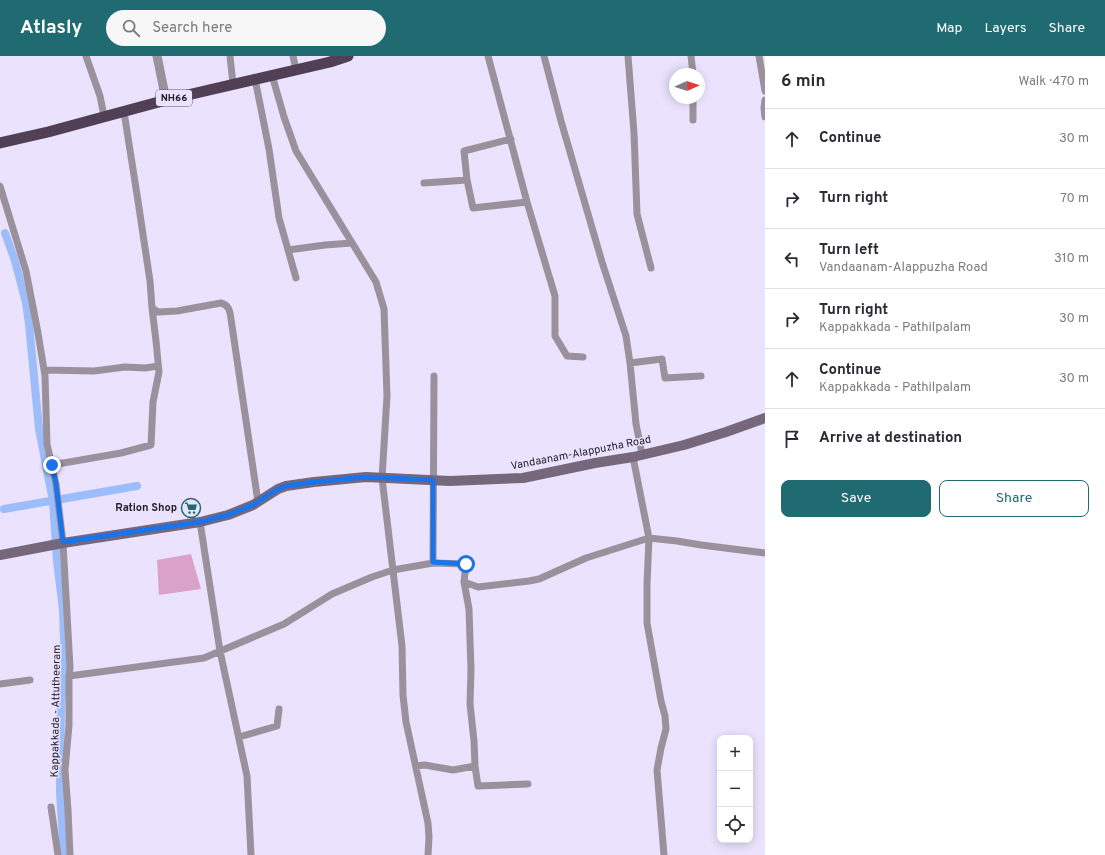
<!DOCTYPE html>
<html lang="en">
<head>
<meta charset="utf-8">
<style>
  :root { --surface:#fff; --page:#f7f7f7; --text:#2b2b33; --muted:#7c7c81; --line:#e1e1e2; --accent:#206b72 }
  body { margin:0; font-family:Overpass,sans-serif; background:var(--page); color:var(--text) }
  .controls { position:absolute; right:12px; bottom:12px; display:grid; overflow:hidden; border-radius:8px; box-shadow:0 2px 10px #0003 }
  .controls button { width:36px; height:36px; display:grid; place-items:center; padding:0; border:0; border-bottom:1px solid var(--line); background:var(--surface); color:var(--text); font:20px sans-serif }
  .compass { position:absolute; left:669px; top:12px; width:36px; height:36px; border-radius:50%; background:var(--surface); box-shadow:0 2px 10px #0003; rotate:87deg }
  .stop { position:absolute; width:12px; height:12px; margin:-9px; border:3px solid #1a73e8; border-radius:50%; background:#fff }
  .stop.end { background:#1a73e8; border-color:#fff; box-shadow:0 1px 4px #0008 }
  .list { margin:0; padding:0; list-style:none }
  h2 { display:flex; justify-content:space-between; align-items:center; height:52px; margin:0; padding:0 16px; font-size:17px }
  h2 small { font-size:13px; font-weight:400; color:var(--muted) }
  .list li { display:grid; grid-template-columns:26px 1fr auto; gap:12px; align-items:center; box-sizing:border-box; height:60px; padding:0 16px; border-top:1px solid var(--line) }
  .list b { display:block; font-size:15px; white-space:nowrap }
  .list p { margin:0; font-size:13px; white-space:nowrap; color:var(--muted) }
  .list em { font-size:13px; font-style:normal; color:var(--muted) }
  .actions { display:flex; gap:8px; padding:12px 16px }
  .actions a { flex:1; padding:9px 0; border:1px solid var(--accent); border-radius:8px; text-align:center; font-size:14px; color:var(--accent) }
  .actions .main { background:var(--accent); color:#fff }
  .icon { flex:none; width:22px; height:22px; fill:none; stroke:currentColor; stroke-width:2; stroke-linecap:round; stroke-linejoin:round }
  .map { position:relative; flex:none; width:765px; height:799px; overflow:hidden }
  header { display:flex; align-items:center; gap:24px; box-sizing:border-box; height:56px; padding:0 20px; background:var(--accent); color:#fff }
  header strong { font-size:19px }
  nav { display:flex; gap:22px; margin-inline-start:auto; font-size:14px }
  .search { width:280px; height:36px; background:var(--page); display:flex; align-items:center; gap:10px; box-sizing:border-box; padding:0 14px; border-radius:22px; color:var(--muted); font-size:15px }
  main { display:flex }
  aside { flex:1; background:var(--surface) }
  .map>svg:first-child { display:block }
  .green { fill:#dba2c9 }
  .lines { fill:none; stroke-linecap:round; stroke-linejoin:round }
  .canal { stroke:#9cbdf9; stroke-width:8 }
  .minor { stroke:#9b919d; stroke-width:7 }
  .tertiary { stroke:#9b919d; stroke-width:9 }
  .secondary { stroke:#76687a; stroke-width:10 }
  .trunk { stroke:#513f55; stroke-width:11 }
  .route { stroke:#1a73e8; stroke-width:5 }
  .labels { text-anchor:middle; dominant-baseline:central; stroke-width:3; stroke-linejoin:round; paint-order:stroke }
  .shield { fill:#ebe3fe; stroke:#605a6b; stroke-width:1 }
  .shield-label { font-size:10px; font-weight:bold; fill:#24202c }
  .street-label { font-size:11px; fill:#24202c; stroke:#ebe3fe }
  .poi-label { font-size:11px; font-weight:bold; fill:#24202c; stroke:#ebe3fe; text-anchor:end }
</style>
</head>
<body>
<header>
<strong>Atlasly</strong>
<div class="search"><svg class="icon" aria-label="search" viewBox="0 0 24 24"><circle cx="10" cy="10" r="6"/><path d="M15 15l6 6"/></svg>Search here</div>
<nav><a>Map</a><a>Layers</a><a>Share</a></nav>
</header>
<main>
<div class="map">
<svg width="765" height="799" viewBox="0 0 765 799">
  <rect width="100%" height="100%" fill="#ebe3fe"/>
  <!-- green -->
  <path class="green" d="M191 498 201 533 159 539 157 504Z"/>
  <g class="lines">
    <!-- canal -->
    <path class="canal" d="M5 177 15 205 26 247 29 268 39 373 53 445 57 505 63 554 65 611 61 649 60 737 64 799
      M4 453 137 430"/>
    <!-- minor -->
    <path class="minor" d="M86 0 100 40 104 60
      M230 0 233 28
      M293 0 296 14
      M488 0 527 146 555 240V280L567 300 583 301
      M544 0 561 65 602 206 626 280 630 307 636 368 642 398
      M628 0 634 77 637 158 651 212
      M691 0 693 18
      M759 0 765 35
      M272 19 284 61 296 95 376 226 384 253 387 340 382 422 402 590 403 639 406 666 428 767 429 781 428 799
      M255 23 269 93 279 162 296 222
      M765 44 764 52 765 61
      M124 56 138 145 150 225 152 252 158 256 177 255 221 247C229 249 230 255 231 263L258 446
      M693 64V42
      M467 124 473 152 527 146
      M424 127 467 124 464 95 511 83
      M0 130 26 215 38 277 45 320 47 388 56 428 63 487 70 611 69 623V669L65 714 68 754 70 799
      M288 194 325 189 352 187
      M630 307 662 303 665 322 701 320
      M44 314 94 315 125 311 145 312 158 310
      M434 320C434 382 433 444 433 507L466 508 464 526 478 531 529 525 539 523 586 502 649 482 677 485 701 489 765 497
      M633 401 649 482 647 528V567L661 645 665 660 666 673 661 692 657 714 664 799
      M52 409 121 397 151 389 153 346 159 316 156 285 152 252
      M200 466 220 595 247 720 251 799
      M464 526 469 553 471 614 470 648 474 685 475 710 478 730 528 728
      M69 620 204 602 284 568 332 538 372 521 393 514 433 507
      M0 628 30 624
      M239 681 277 670 279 653
      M416 710 425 709 453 714 475 710
      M51 751 58 799"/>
    <!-- tertiary -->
    <path class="tertiary" d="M157 0 166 44"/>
    <!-- secondary -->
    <path class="secondary" d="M0 499 63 487 200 466 228 459 253 449 278 433 286 430 314 426 366 421 450 425 523 422 595 407 633 401 684 389 726 376 765 362"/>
    <!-- trunk -->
    <path class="trunk" d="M0 87 48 76 166 44 330 6 348 0"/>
  </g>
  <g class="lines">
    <!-- route -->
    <path class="route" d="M52 409 56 428 63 486 200 466 228 459 253 449 278 433 286 430 314 426 366 421 433 424V506L466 508"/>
  </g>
  <!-- icons -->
  <defs>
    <symbol id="supermarket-ring" viewBox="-11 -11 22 22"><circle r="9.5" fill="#ebe3fe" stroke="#206b72" stroke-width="1.5"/><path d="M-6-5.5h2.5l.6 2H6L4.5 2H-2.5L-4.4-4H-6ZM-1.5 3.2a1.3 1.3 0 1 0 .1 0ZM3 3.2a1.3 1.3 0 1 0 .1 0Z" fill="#206b72"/></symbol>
  </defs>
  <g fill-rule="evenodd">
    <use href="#supermarket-ring" x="180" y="441" width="22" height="22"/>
  </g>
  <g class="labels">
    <!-- shield labels -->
    <rect class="shield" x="156" y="34" width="36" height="16" rx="3"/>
    <g class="shield-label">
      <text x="174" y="42">NH66</text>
    </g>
    <!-- street labels -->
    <g class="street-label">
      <text transform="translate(581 397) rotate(-11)">Vandaanam-Alappuzha Road</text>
      <text transform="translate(56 655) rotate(-89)">Kappakkada - Attutheeram</text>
    </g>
    <!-- poi labels -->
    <g class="poi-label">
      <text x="177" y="452">Ration Shop</text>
    </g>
  </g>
</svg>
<div class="controls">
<button>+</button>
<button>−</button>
<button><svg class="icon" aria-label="locate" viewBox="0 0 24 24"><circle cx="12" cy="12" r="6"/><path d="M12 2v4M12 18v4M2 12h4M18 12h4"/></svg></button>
</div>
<svg class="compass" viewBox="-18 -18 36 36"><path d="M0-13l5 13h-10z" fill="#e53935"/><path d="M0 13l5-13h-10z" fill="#7c7c81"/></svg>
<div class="stop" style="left:466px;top:508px"></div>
<div class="stop end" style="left:52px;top:409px"></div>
</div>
<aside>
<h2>6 min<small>Walk · 470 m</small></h2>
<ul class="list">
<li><svg class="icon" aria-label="ahead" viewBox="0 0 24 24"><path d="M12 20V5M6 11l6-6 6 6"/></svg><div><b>Continue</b></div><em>30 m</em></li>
<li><svg class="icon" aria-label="right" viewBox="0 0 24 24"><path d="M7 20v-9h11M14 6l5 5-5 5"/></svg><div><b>Turn right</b></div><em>70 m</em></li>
<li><svg class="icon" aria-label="left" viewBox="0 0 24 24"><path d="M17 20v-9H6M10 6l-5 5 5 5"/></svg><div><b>Turn left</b><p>Vandaanam-Alappuzha Road</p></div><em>310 m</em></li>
<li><svg class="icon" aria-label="right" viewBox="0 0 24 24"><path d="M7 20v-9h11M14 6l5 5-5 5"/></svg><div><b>Turn right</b><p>Kappakkada - Pathilpalam</p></div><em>30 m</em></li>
<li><svg class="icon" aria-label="ahead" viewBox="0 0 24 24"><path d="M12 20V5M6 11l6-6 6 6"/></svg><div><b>Continue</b><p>Kappakkada - Pathilpalam</p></div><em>30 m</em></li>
<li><svg class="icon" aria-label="arrive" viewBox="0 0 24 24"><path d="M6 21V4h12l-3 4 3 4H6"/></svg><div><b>Arrive at destination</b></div></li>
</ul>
<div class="actions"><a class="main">Save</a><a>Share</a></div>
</aside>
</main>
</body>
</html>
